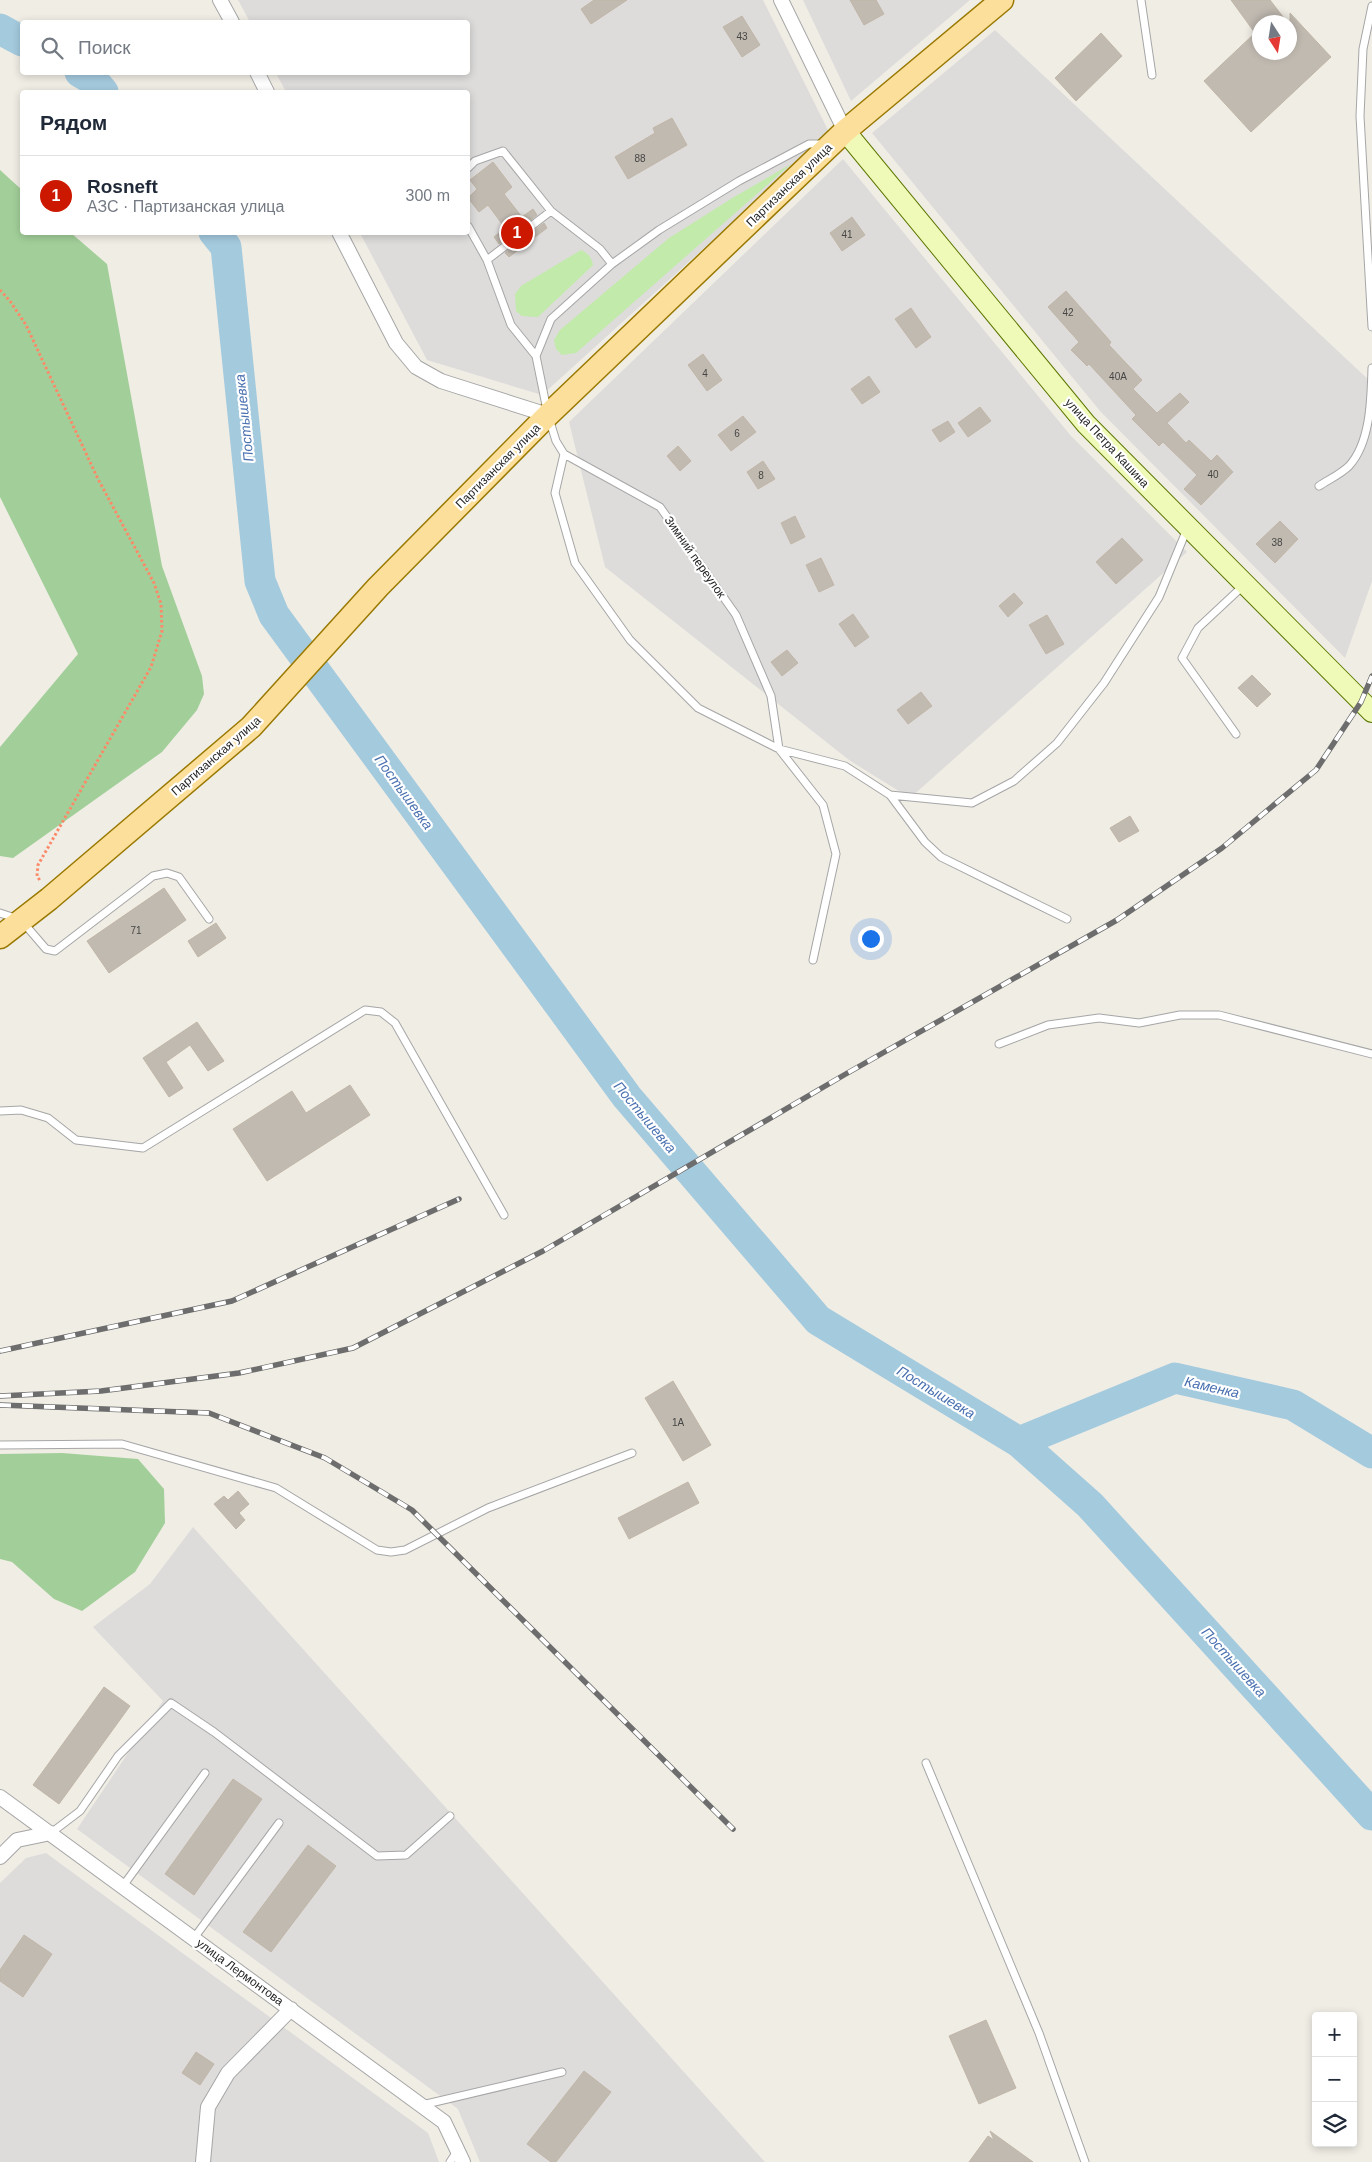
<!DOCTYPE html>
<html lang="ru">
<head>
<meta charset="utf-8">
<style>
  :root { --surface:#fff; --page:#f6f6f7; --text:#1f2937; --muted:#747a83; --line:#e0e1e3; --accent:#cd1800 }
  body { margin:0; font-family:Helvetica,sans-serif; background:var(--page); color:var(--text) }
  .controls { position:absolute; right:15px; bottom:15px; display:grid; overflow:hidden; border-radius:5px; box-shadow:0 2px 8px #0003 }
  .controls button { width:45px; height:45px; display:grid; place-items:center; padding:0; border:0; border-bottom:1px solid var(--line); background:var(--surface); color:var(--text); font:25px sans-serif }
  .compass { position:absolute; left:1252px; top:15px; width:45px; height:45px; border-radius:50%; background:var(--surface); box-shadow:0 2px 8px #0003; rotate:168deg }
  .you { position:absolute; left:870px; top:938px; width:18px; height:18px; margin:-12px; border:4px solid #fff; border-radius:50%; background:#1a73e8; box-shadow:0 0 0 8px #1a73e833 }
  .badge { display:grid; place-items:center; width:32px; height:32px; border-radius:50%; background:var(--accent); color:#fff; font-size:16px; font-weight:700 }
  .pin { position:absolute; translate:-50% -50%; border:2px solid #fff; box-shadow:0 1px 5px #0006 }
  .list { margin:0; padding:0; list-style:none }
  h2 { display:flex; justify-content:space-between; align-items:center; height:65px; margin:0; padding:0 20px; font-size:21px }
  h2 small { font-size:16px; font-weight:400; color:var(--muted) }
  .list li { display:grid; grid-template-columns:32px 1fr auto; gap:15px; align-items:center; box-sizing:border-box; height:80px; padding:0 20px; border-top:1px solid var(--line) }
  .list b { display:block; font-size:19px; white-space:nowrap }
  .list p { margin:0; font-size:16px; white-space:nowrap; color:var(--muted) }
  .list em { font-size:16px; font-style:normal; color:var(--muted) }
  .icon { flex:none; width:28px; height:28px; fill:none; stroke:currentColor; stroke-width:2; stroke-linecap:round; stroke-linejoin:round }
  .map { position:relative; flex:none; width:1372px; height:2162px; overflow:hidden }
  .search { position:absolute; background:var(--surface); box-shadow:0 2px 8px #0003; left:20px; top:20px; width:450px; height:55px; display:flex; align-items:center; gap:12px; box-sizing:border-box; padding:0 18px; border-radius:5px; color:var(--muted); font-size:19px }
  .panel { position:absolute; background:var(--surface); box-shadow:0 2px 8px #0003; left:20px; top:90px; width:450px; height:145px; border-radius:5px }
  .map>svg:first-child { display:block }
  .residential { fill:#dddcdb }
  .grass { fill:#c2eaaa }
  .forest { fill:#a2cf99 }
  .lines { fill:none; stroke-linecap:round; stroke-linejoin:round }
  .river { stroke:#a4cade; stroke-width:31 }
  .building { fill:#c0bab1; stroke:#c1b6a7 }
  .service-casing { stroke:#a6a6a6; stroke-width:9 }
  .minor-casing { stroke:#a6a6a6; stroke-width:16 }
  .secondary-casing { stroke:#5d7803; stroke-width:22 }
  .primary-casing { stroke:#997900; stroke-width:25 }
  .path { stroke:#fc8a69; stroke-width:3; stroke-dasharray:2.5 2.5; stroke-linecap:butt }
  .service { stroke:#fff; stroke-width:7 }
  .minor { stroke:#fff; stroke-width:14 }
  .secondary { stroke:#effab8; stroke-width:20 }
  .primary { stroke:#fddf9c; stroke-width:22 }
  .rail-casing { stroke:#6d6d6d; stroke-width:5.5 }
  .rail { stroke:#fff; stroke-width:4; stroke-dasharray:11; stroke-linecap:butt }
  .labels { text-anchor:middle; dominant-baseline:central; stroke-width:4.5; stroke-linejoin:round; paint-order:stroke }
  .number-label { font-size:10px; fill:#474644 }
  .street-label { font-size:12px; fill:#1f1f1f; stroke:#fff }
  .water-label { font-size:14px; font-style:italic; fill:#4970b0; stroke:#fff }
</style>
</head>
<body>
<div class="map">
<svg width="1372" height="2162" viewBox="0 0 1372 2162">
  <rect width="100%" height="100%" fill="#f0ede5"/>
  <!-- residential -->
  <path class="residential" d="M238 0H763L830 134 542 395 427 360 360 233 468 232V92H286L276 73 468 72V22H250Z
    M803 0H970L851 101Z
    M995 30 1372 383V581L1345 658 1100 411 872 133Z
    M843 159 1071 436 1187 552 910 798 849 760 605 567 569 422Z
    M193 1527 765 2162H480L458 2109 77 1829 163 1701 93 1627 150 1584Z
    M46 1853 428 2133 439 2162H0V1883L26 1858Z"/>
  <!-- grass -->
  <path class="grass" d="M791 164 576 353 562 355 556 349 554 340 560 330 669 238 734 197Z
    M581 250C588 253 592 258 593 265L590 268 538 317 522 316 516 311 515 294 521 286Z"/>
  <!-- forest -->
  <path class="forest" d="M0 170 22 190V232L71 233 107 264 162 566 202 676 204 694 197 710 162 752 13 858 0 856V747L78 654 0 497Z
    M62 1453 138 1459 164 1489 165 1523 135 1572 82 1611 54 1599 12 1562 0 1559V1454Z"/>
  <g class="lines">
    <!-- river -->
    <path class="river" d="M0 29 22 41
      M80 72 92 79 103 92
      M214 232 226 247 260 581 274 615 627 1097 818 1320 1019 1442 1090 1505 1372 1815
      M1019 1442 1175 1378 1293 1405 1372 1453"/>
  </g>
  <!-- building -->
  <path class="building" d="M594 0H627L591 24 581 9Z
    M850 0H876L884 14 864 25Z
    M1231 0H1270L1287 22H1260V52H1290V13L1331 57 1251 132 1204 81 1255 33Z
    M742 16 760 45 742 57 723 27Z
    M1101 33 1122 56 1076 101 1055 78Z
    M672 118 687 145 628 179 615 157 655 133 653 128Z
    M493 162 512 187 504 194 522 217 533 209 537 215 499 244 494 237 505 228 488 205 479 212 468 198 477 189 470 180Z
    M852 217 865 235 842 251 830 233Z
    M544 223 547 228 509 257 505 253Z
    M1066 291 1111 342 1109 345 1142 380 1133 389 1157 413 1180 393 1189 402 1167 423 1186 443 1189 440 1211 461 1217 455 1233 472 1201 505 1184 489 1197 475 1163 442 1159 446 1132 419 1136 415 1089 364 1087 366 1071 350 1079 342 1048 307Z
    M911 308 931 337 916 348 895 319Z
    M703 354 722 380 707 391 688 365Z
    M869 376 880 392 862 404 851 389Z
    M980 407 991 421 968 437 958 423Z
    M743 416 756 432 731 451 718 435Z
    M948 421 955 432 940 442 932 430Z
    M678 446 691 461 680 471 667 456Z
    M763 461 775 479 758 489 747 472Z
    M795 516 805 537 791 544 781 523Z
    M1280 521 1298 539 1275 563 1256 544Z
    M1122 538 1143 560 1116 584 1096 562Z
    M821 558 834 585 819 592 806 565Z
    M1014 593 1023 603 1008 617 999 606Z
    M853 614 869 637 855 647 839 624Z
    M1047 615 1064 644 1046 654 1029 625Z
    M787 650 798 663 782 676 771 662Z
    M1252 675 1271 694 1257 707 1238 688Z
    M921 692 932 706 908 724 897 710Z
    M1130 816 1139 831 1119 842 1110 828Z
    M164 888 186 920 109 973 87 941Z
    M216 923 226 938 198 957 188 941Z
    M197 1022 224 1061 208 1071 190 1045 166 1062 183 1088 169 1097 143 1058Z
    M350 1085 370 1115 267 1181 233 1129 292 1091 306 1113Z
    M673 1381 711 1445 683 1461 645 1398Z
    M688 1482 699 1503 629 1539 618 1518Z
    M238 1491 249 1504 239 1513 245 1520 236 1529 214 1504 224 1496 228 1500Z
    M104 1687 130 1706 59 1804 33 1785Z
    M233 1779 262 1799 194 1895 165 1874Z
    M308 1845 336 1866 271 1952 243 1932Z
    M24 1935 52 1954 23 1997 0 1981V1970Z
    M986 2020 1016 2088 979 2104 949 2036Z
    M196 2052 214 2064 200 2085 182 2073Z
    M584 2071 611 2092 556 2162H551L527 2144Z
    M990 2131 1033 2162H969L988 2136 994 2140Z"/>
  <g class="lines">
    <defs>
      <path id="service" d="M1141 0 1152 75
        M1372 6 1363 49 1360 116 1372 327
        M468 168 475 161 503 151 551 211 600 249 612 264 551 319 536 356
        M468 226 487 260 511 325 536 356 548 415 556 441 564 454 660 507 736 615 771 696 779 749 823 805 836 854 813 960
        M487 260 551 211
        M612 264 659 230 739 181 809 144H822
        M564 454 555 493 575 563 630 640 698 708 779 749 845 766 890 795 972 803 1014 781 1057 743 1104 683 1159 597 1187 529
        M1319 486C1328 480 1341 474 1349 466 1371 442 1371 398 1372 368
        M1236 734 1182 658 1198 628 1243 586
        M890 795 925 842 941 857 1067 919
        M0 913 21 920 46 949 55 951 153 876 167 873 179 877 209 919
        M999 1044 1048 1025 1099 1018 1139 1023 1180 1015H1219L1372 1054
        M0 1111 21 1110 48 1118 76 1140 143 1148 365 1010 381 1012 395 1023 504 1215
        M0 1445 122 1444 276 1488 377 1550 391 1552 405 1550 488 1508 632 1453
        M926 1763 1039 2033 1085 2162
        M51 1833 80 1811 118 1756 171 1703 214 1732 377 1856 406 1855 450 1816
        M123 1886 205 1773
        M194 1938 279 1823
        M422 2105 562 2072
        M450 2162 458 2150"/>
      <path id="minor" d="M220 0 232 22
        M781 0 845 131
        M257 72 267 92
        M339 232 396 343 416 367 441 381 548 415
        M0 1797 444 2122 463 2162
        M0 1857 17 1840 51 1833
        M203 2162 208 2107 228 2073 291 2009"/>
      <path id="secondary" d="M845 131 1086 424 1372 712"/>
      <path id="primary" d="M0 937 49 899 251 727 378 587 548 415 845 131 1002 0"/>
    </defs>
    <!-- service casing -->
    <use href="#service" class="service-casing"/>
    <!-- minor casing -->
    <use href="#minor" class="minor-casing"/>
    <!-- secondary casing -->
    <use href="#secondary" class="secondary-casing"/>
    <!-- primary casing -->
    <use href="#primary" class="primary-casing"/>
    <!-- path -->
    <path class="path" d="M0 290 10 301 26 325 98 479 154 583 161 604 162 631 151 667 38 865 37 876 41 882"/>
    <!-- service -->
    <use href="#service" class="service"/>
    <!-- minor -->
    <use href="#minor" class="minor"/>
    <!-- secondary -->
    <use href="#secondary" class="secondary"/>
    <!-- primary -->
    <use href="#primary" class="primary"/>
    <defs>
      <path id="rail" d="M0 1351 232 1301 459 1199
        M0 1396 101 1391 239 1373 353 1348 543 1251 844 1075 1117 920 1222 848 1316 770 1361 702 1372 676
        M0 1405 209 1413 325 1458 412 1510 733 1829"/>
    </defs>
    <!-- rail casing -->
    <use href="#rail" class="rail-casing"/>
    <!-- rail -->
    <use href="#rail" class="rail"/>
  </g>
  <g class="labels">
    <!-- number labels -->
    <g class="number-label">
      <text x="742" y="36">43</text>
      <text x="640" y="158">88</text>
      <text x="847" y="234">41</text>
      <text x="1068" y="312">42</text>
      <text x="705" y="373">4</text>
      <text x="1118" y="376">40А</text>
      <text x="737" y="433">6</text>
      <text x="1213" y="474">40</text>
      <text x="761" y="475">8</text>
      <text x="1277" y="542">38</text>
      <text x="136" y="930">71</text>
      <text x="678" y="1422">1А</text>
    </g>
    <!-- street labels -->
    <g class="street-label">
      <text transform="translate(789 185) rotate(-44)">Партизанская улица</text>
      <text transform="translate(1107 443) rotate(47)">улица Петра Кашина</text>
      <text transform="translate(498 466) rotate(-45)">Партизанская улица</text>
      <text transform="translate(695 557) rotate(55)">Зимний переулок</text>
      <text transform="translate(216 756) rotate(-41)">Партизанская улица</text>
      <text transform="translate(240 1972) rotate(36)">улица Лермонтова</text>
    </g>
    <!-- water labels -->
    <g class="water-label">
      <text transform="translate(244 418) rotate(-96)">Постышевка</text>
      <text transform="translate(404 792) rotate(54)">Постышевка</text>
      <text transform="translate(645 1117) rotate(50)">Постышевка</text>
      <text transform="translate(1212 1387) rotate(13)">Каменка</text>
      <text transform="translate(936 1392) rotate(31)">Постышевка</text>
      <text transform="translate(1234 1662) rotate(48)">Постышевка</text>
    </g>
  </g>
</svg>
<div class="controls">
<button>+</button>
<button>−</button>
<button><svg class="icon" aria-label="layers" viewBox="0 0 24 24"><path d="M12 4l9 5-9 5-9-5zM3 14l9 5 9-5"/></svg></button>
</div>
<svg class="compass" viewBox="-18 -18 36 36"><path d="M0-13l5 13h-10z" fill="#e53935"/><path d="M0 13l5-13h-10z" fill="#747a83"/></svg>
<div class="you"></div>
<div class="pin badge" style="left:517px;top:233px">1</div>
<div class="search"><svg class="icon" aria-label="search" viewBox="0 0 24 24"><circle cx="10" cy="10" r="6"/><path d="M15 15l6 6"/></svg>Поиск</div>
<section class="panel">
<h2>Рядом<small></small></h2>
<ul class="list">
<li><span class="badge">1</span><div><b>Rosneft</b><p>АЗС · Партизанская улица</p></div><em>300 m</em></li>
</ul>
</section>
</div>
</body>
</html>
